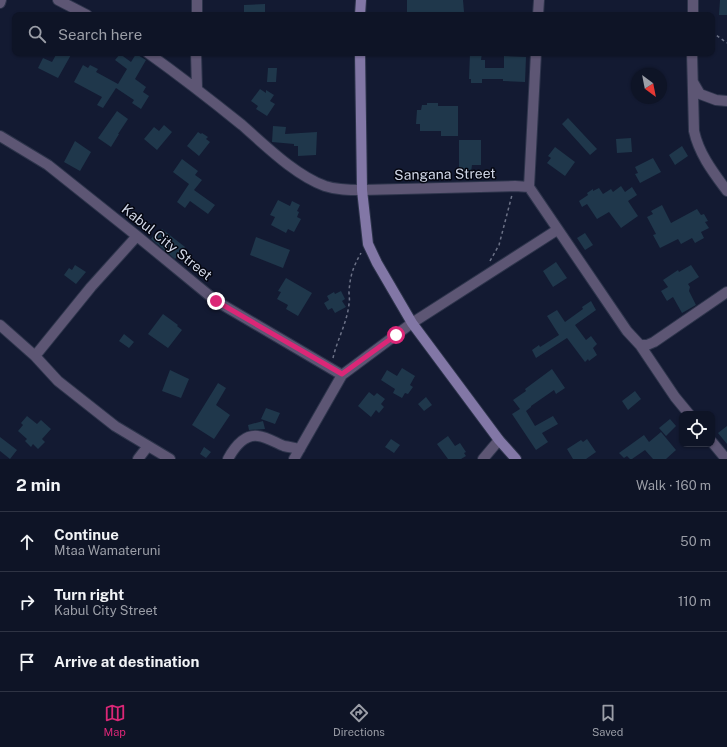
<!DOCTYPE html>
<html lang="en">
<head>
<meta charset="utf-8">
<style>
  :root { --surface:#0e1426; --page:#1c2132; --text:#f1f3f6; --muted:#9b9ea7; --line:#2e3343; --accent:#db2777 }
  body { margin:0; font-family:"Public Sans",sans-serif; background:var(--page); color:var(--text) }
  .controls { position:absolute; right:12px; bottom:12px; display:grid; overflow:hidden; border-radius:8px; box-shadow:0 1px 3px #0004 }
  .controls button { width:36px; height:36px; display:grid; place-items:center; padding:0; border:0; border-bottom:1px solid var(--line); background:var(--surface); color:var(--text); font:20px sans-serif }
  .compass { position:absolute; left:631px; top:68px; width:36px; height:36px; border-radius:50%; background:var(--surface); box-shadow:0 1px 3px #0004; rotate:148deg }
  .stop { position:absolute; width:12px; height:12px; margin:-9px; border:3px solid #db2777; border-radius:50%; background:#fff }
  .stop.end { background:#db2777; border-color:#fff; box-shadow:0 1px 4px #0008 }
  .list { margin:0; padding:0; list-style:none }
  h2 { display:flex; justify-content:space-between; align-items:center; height:52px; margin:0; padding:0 16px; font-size:17px }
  h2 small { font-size:13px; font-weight:400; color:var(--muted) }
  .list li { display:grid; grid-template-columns:26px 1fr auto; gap:12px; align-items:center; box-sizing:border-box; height:60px; padding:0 16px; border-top:1px solid var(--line) }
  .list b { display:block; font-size:15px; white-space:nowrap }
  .list p { margin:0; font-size:13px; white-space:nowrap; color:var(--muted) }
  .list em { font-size:13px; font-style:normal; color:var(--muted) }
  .icon { flex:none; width:22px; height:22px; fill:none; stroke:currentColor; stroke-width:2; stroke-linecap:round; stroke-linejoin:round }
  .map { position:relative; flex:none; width:727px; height:459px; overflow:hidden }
  .search { position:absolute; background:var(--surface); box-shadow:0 1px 3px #0004; left:12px; right:12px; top:12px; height:44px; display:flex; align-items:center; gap:10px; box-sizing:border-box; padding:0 14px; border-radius:8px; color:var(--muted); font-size:15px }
  .sheet { height:232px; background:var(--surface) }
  nav { display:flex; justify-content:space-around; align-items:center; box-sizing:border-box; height:56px; border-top:1px solid var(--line); background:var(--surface); font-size:11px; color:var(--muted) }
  nav a { display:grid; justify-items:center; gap:2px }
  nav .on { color:var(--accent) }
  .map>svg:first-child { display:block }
  .building { fill:#1f374b }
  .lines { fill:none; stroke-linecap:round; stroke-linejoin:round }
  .street-casing { stroke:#2d344b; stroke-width:12 }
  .secondary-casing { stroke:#2d344b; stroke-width:12 }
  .path { stroke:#6c7287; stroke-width:1.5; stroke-dasharray:3 3; stroke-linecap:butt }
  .street { stroke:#5d5674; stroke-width:10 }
  .secondary { stroke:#8277a6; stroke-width:10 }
  .route { stroke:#db2777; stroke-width:5 }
  .labels { text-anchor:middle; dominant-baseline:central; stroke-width:3; stroke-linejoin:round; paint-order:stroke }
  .street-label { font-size:14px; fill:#d0d6e6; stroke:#040610 }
</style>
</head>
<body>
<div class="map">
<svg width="727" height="459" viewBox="0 0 727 459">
  <rect width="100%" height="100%" fill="#131a32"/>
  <!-- building -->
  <path class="building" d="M407 0H463L464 12 407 15Z
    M720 0H727V15H719Z
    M265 4V15H244V5Z
    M57 53H72L58 78 38 68 43 58 52 62Z
    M470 53H482L481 60H485V68H504V56L526 57 525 82 503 81V79H482V83H471V79H469Z
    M120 54 131 62 136 54 146 60 135 79 146 87 143 92 149 96 141 109 132 103 134 100 116 88 103 108 97 105 102 97 74 82 83 65 88 68 90 65 98 69 96 72 118 84 127 69 115 60Z
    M268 68H277L276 82H267Z
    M260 89 266 93V90L274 95 270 101 275 104 267 116 256 109 258 106 251 101Z
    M427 103H438V106H458V136H441V131H420V124H416L417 110H421L422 105H427Z
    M117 111 128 119 118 134H119L111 147 98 138Z
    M568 118 597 149 590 155 562 124Z
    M164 125 172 132 157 150 144 139 154 127 159 131Z
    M273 126 286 127 285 134 317 132 316 155 298 156V146H294V144L272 142Z
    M198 132 201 134 202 133 208 137 206 139 210 142 199 156 187 146Z
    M631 138 632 152 617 153 616 139Z
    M459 140H481V165H472L470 179 459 178Z
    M75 141 91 152 80 171 64 162Z
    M682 146 688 156 675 165 669 155Z
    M555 147 575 162 565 176 547 163 551 158 548 156Z
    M653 158 661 172 640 183 635 174 638 173 635 167Z
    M182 159 198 171 195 175 202 180 194 190 215 205 208 214 190 201 185 208 177 202 189 184 173 172Z
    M621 186 625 192 632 187 637 195 628 201 638 216 621 228 609 212 597 219 587 204 582 207 579 201 588 195 587 193 593 189V191L599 188 603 194 611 189 613 192Z
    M278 200 290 206 292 201 300 205 297 211 299 212 297 217 301 219 294 232 288 229 286 233 271 225 275 217 270 215Z
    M662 205 671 223 697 209 701 215 704 214 708 221 705 222 709 228 701 232 704 238 695 243 692 238 681 244 678 239 660 248 653 235 656 234 647 217 653 214 651 211Z
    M162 229 185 247 175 259 151 239 157 231 159 232Z
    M585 233 593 245 585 250 577 238Z
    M256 237 290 250 283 268 250 255Z
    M556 262 567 278 553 287 543 271Z
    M75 265 86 272 76 284 64 275 69 268 72 270Z
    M691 265 699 277 688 284 690 287 689 291 696 305 682 313 673 297 667 301 661 291 668 287 663 280 678 270 679 272Z
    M286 278 312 293 298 316 286 309 288 305 277 299 281 292 278 291Z
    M341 291 345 299 342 301 346 307 335 313 332 308 328 310 324 303 329 300 327 296 334 292 335 294Z
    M591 301 596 310 575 325 586 340 591 336 597 344 593 348 597 355 589 361 588 359 585 362 567 338 536 358 532 350 539 345 540 347 559 335 547 316 557 310 565 322 583 309 582 307Z
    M163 314 178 325 177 326 182 330 168 348 148 334Z
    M124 334 134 342 129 348 119 341Z
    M402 368 415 376 410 385 413 387 408 394 405 393 402 398 393 393 395 389 381 380 387 370 397 376Z
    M552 369 565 388 556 394 554 390 531 406V407L526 411 535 426 553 416 558 424 542 433 548 442 536 450 512 414 520 409 513 400 526 391 525 389Z
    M170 370 189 379 181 398 162 391Z
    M218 383 226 388 216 405 230 415 214 439 192 425Z
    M635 391 641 399 628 410 622 401Z
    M369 392 374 396 377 393 385 399 381 404 384 407 379 413 376 410 371 417 358 406Z
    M426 397 432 405 424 411 418 404Z
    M266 408 280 413 275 424 261 419Z
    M27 416 37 424 41 420 51 429 42 439 45 442 38 449 33 444 31 447 25 441 27 439 18 431 23 425 21 423Z
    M670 419 676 426 666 436 659 428Z
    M263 421 265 429 249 430 248 425Z
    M727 426V444L718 433Z
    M661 432 676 450 666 459H653L645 450 632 459H630L627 456 624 458 619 453 644 435 649 442Z
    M448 436 455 446 460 443 466 452 464 453 466 456 461 459H448L437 444Z
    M0 437 17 450 10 459 0 451Z
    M391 439 400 445 394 453 385 447Z
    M587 439 596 452 586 459H573L567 449 581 440 583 442Z
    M204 447 211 452 206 458 200 454Z"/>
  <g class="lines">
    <defs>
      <path id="street" d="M58 0 87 15
        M0 3 1 0
        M197 15V0
        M538 15 539 0
        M693 15V0
        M148 53C180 76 211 100 242 125 266 146 295 175 325 186 337 190 349 190 362 190L515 186 529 187
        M196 53 197 88
        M536 53 529 187 627 331 640 345H647L654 342 727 292
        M692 53 694 131C699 154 713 172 727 191
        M693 82 700 94 716 100 727 101
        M0 136 48 165 137 236 216 301 342 375
        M0 325 35 356 58 381 115 426 170 459
        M640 345 675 397 689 414
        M35 356 91 287 137 236
        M712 442 726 459
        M138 459 148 446
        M228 459C234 448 244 434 258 436 267 437 276 443 284 446 289 447 295 448 300 449
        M294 459 342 375 412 323 557 230
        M483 459 499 440"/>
      <path id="secondary" d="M360 15 361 0
        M360 53 362 190 368 244 377 263 412 323 499 440 516 459"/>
    </defs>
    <!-- street casing -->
    <use href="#street" class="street-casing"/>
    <!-- secondary casing -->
    <use href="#secondary" class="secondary-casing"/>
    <!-- path -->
    <path class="path" d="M712 32 727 43
      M490 261 499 245 512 195
      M333 358C337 340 347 323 349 304 350 300 349 296 349 292 350 276 353 267 361 253"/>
    <!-- street -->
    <use href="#street" class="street"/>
    <!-- secondary -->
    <use href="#secondary" class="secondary"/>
  </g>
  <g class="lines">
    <!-- route -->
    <path class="route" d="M216 301 342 374 396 335"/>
  </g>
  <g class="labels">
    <!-- street labels -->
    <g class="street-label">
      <text transform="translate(445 174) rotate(-1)">Sangana Street</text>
      <text transform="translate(167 242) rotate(39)">Kabul City Street</text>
    </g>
  </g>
</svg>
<div class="controls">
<button><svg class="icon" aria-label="locate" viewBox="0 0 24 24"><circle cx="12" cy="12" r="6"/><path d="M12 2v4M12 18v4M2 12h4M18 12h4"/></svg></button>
</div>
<svg class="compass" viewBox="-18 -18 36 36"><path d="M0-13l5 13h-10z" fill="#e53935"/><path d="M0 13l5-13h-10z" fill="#9b9ea7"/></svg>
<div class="stop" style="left:396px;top:335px"></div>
<div class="stop end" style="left:216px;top:301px"></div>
<div class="search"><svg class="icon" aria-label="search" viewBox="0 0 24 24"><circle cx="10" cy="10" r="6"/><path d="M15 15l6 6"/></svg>Search here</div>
</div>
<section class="sheet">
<h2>2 min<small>Walk · 160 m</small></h2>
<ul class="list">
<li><svg class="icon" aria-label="ahead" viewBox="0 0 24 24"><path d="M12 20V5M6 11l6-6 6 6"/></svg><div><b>Continue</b><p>Mtaa Wamateruni</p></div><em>50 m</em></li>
<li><svg class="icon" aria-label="right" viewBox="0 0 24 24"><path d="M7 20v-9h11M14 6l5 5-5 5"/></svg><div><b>Turn right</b><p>Kabul City Street</p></div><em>110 m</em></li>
<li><svg class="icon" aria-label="arrive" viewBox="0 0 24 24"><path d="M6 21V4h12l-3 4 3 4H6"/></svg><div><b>Arrive at destination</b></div></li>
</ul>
</section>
<nav>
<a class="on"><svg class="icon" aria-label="map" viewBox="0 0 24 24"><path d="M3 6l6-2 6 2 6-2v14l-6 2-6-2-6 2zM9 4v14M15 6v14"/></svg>Map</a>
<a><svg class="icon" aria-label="directions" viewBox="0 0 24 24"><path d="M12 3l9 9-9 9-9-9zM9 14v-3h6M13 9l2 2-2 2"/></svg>Directions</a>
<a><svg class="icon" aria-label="saved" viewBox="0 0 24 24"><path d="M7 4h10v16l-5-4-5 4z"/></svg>Saved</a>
</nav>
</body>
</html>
